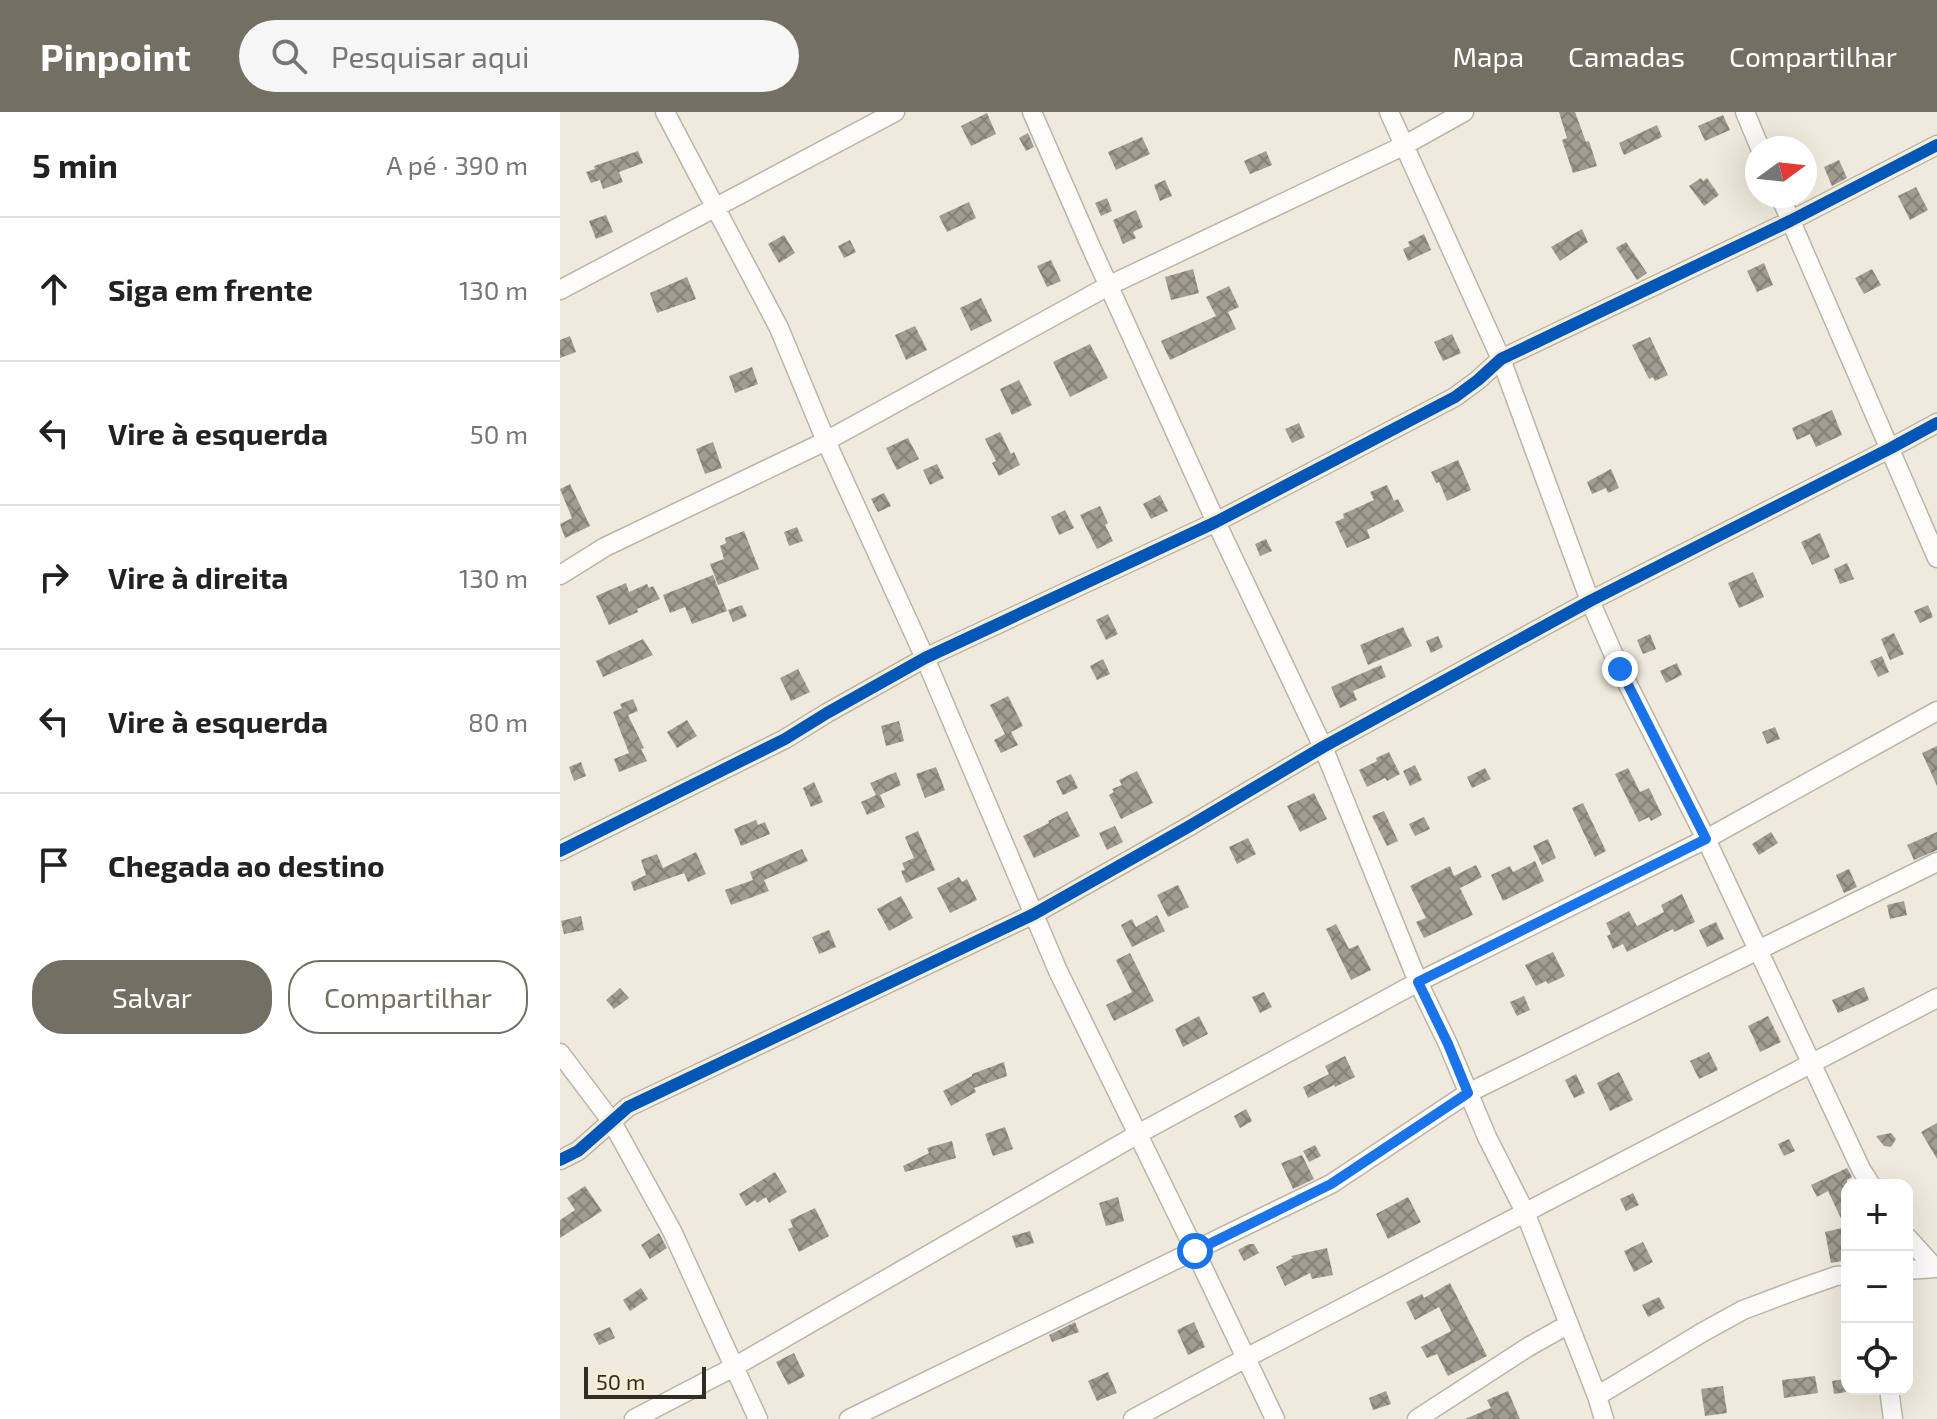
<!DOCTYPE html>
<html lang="pt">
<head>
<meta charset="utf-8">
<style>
  :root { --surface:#fff; --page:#f6f6f6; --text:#222; --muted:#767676; --line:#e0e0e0; --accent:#746f63 }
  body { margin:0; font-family:"Exo 2",sans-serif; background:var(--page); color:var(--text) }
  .controls { position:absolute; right:24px; bottom:24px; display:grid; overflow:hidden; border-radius:16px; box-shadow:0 8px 32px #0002 }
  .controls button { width:72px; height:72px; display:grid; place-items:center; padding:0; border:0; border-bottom:2px solid var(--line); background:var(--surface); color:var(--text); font:40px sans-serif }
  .compass { position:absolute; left:1185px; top:24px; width:72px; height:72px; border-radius:50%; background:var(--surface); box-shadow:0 8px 32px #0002; rotate:75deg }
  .scale { position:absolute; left:24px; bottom:20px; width:122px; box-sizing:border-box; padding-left:8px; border:4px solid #312d23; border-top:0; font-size:22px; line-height:28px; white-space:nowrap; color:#312d23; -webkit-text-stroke:6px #f7edd3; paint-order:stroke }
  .stop { position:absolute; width:24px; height:24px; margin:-18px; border:6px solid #1a73e8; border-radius:50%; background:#fff }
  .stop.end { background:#1a73e8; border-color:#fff; box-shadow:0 2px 8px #0008 }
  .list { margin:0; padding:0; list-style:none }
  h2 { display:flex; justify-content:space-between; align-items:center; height:104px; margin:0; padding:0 32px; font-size:34px }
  h2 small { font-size:26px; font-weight:400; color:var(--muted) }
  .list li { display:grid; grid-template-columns:52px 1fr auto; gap:24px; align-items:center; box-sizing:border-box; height:144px; padding:0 32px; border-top:2px solid var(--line) }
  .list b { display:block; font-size:30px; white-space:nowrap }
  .list em { font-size:26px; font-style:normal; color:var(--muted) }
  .actions { display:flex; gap:16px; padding:24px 32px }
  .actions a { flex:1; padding:18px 0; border:2px solid var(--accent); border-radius:32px; text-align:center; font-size:28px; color:var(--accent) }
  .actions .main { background:var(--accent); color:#fff }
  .icon { flex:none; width:44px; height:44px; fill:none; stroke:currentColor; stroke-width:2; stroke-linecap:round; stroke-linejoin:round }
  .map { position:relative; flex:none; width:1377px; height:1307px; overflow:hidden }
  header { display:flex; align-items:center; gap:48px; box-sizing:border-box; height:112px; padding:0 40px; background:var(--accent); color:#fff }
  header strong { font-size:38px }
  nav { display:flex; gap:44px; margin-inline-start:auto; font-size:28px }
  .search { width:560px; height:72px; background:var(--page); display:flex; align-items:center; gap:20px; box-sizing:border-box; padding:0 28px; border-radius:44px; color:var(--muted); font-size:30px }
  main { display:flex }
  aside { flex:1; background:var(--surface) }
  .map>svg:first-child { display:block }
  .building { fill:url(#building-cross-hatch) }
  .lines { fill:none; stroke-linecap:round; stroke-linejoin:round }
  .street-casing { stroke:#b9b5aa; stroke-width:21 }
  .street { stroke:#fdfcfa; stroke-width:18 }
  .cycleway-casing { stroke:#f7edd3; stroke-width:17 }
  .cycleway { stroke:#0057b8; stroke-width:12 }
  .route { stroke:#1a73e8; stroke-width:10 }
</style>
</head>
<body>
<header>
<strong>Pinpoint</strong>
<div class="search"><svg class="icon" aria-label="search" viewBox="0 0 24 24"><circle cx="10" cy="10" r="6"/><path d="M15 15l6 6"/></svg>Pesquisar aqui</div>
<nav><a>Mapa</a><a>Camadas</a><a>Compartilhar</a></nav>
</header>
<main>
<aside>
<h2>5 min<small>A pé · 390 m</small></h2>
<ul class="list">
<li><svg class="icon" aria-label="ahead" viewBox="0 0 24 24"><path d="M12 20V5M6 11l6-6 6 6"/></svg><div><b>Siga em frente</b></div><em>130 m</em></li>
<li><svg class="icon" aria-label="left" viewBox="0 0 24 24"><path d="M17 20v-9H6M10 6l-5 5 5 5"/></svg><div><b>Vire à esquerda</b></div><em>50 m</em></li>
<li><svg class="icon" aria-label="right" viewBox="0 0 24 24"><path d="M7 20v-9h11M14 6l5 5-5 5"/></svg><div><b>Vire à direita</b></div><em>130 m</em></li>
<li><svg class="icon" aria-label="left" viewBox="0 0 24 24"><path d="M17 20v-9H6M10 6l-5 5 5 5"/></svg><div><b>Vire à esquerda</b></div><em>80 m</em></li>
<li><svg class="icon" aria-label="arrive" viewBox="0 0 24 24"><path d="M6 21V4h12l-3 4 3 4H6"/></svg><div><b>Chegada ao destino</b></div></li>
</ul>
<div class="actions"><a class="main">Salvar</a><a>Compartilhar</a></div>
</aside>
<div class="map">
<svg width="1377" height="1307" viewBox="0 0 1377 1307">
  <defs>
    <pattern id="building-cross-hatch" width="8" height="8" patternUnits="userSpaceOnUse" patternTransform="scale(2)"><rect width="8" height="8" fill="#a09c91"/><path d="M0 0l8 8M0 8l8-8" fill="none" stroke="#838076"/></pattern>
  </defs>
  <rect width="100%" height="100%" fill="#efeadb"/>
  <!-- building -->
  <path class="building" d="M999 0H1015L1026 30 1029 29 1037 54 1013 61 1002 28 1007 26Z
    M427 1 436 22 411 34 401 14Z
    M1163 3 1170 18 1145 29 1138 14Z
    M1097 13 1102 25 1064 43 1059 31Z
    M468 21 474 35 466 39 459 26Z
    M582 25 590 42 556 58 548 40Z
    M78 39 83 51 59 60 63 70 43 77 40 68 31 71 26 60 35 57 34 54Z
    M706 39 712 53 690 62 684 49Z
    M1279 48 1287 66 1272 74 1264 55Z
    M1141 66 1143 69 1147 66 1159 83 1144 94 1129 74Z
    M605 68 612 84 600 89 594 73Z
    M1356 75 1368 98 1350 108 1338 84Z
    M547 86 552 99 541 104 535 91Z
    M409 90 416 106 387 120 379 104Z
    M576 98 583 115 573 120 576 126 563 132 553 108Z
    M46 103 53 120 36 127 29 109Z
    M1022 117 1028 130 1000 149 991 135Z
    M864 122 871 138 848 149 843 137 850 134 848 130Z
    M224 123 235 141 219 151 208 132Z
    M290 128 296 140 284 146 278 134Z
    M1066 130 1087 161 1077 168 1056 136Z
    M491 148 501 169 487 175 477 154Z
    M1204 151 1213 173 1197 180 1187 159Z
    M633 157 639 181 611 188 605 165Z
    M1312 157 1321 173 1304 182 1295 166Z
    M127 165 136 187 97 201 90 181Z
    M669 174 679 195 668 200 676 217 610 248 601 229 656 204 646 185Z
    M421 186 432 209 411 219 400 196Z
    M355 214 367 238 346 248 335 223Z
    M892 222 901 241 883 249 874 230Z
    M10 224 16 240 0 246V228Z
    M1090 225 1108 263 1095 269 1093 265 1089 267 1072 233Z
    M530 232 548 266 510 285 493 250Z
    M192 255 198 272 175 281 169 264Z
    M459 268 472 293 452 303 440 277Z
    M1272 298 1282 323 1256 335 1250 322 1237 328 1232 316Z
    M739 311 745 325 732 331 725 317Z
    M440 320 451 342 454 340 460 353 439 364 432 351 436 349 425 327Z
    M348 326 359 347 337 358 326 336Z
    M153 330 162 356 145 362 136 337Z
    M898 348 911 378 887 389 879 370 876 371 871 360Z
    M377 352 384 366 370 373 363 358Z
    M1051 357 1059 376 1048 381 1046 376 1032 382 1027 370Z
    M10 372 30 414 5 426 0 412 12 406 0 377Z
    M827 373 834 389 838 387 844 399 807 418 810 426 787 436 775 410 784 406 783 402 814 388 810 380Z
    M324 381 331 394 318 400 311 387Z
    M600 383 608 399 591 407 583 392Z
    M540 394 548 411 545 413 553 429 537 437 520 403Z
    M505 398 514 416 499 423 491 405Z
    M237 415 243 429 229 434 224 420Z
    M184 419 199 457 158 473 150 452 164 447 160 434 166 431 165 426Z
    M1260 421 1270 445 1252 453 1241 430Z
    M706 427 712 439 700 444 695 432Z
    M1287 451 1294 467 1280 472 1274 457Z
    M1193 460 1204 485 1179 496 1168 471Z
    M153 463 167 499 132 512 125 495 110 501 103 483Z
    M66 471 69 480 87 472 89 476 93 474 100 487 77 497 78 500 49 513 36 484Z
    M182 493 187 504 173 510 168 498Z
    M1368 493 1373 505 1360 511 1354 499Z
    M548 502 558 522 546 528 536 508Z
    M843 515 852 534 808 553 800 533Z
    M1334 521 1344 542 1330 548 1321 527Z
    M1090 522 1096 537 1083 542 1077 528Z
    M878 524 883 535 871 541 866 529Z
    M83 527 93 543 43 565 36 549Z
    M1322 544 1329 560 1318 565 1310 549Z
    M543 547 550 562 537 568 530 554Z
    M1117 551 1122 563 1106 571 1100 559Z
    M821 553 826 565 793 579 797 588 780 596 771 575Z
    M238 557 250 580 231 589 220 566Z
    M448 584 463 614 451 620 458 633 441 641 434 628 445 622 430 593Z
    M73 587 78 599 68 603 84 636 81 637 87 649 59 660 54 647 69 641 53 600 62 596 60 592Z
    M127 608 137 624 117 636 107 620Z
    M339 609 344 629 326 634 321 614Z
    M1215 615 1220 627 1207 632 1202 620Z
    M1377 634V674L1362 641Z
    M829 640 840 662 827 669 825 666 807 675 799 658 817 649 816 646Z
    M21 650 26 664 14 669 9 655Z
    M855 653 862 668 850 674 843 659Z
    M376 655 385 678 365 686 356 662Z
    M925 656 931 667 912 676 907 665Z
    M1068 656 1080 680 1089 676 1102 703 1091 709 1089 705 1079 710 1055 662Z
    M577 659 593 691 561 707 549 683 554 680 552 677 562 673 559 668Z
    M336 660 341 673 320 683 325 695 307 703 301 690 316 683 310 671Z
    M511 662 518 676 503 683 496 669Z
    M254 670 263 690 251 695 243 676Z
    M754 681 767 707 740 720 727 694Z
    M1023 691 1046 739 1035 745 1012 696Z
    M507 699 520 724 474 746 463 724 489 711 488 709Z
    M824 699 838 729 827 734 812 704Z
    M864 705 870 717 855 724 849 712Z
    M196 708 198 713 205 710 210 722 181 734 174 717Z
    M555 714 563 730 547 738 539 721Z
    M358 719 375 758 346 771 341 759 345 758 342 751 354 746 345 725Z
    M1211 720 1218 731 1199 743 1192 732Z
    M1377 720V738L1354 748 1347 733Z
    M688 726 696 742 677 752 669 735Z
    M988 727 996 746 982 753 973 734Z
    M242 737 248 749 204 768 209 779 171 793 165 778 193 768 190 760Z
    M136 740 146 762 128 770 124 761 74 779 71 770 86 763 81 748 97 742 103 756Z
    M975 749 984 769 943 789 931 763 950 754 953 760Z
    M916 753 922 765 900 776 913 803 864 826 856 810 866 806 850 774 890 754 894 764Z
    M1289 757 1297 775 1284 781 1276 763Z
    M399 765 402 770 407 767 417 788 390 801 377 776Z
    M618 773 629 795 608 805 597 783Z
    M1122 782 1135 810 1114 820 1113 817 1067 840 1063 832 1053 837 1047 824 1051 822 1046 811 1069 799 1077 814 1104 800 1101 793Z
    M341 784 353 806 329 819 317 797Z
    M1344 789 1347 803 1330 807 1327 793Z
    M597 803 605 819 572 835 561 813 572 807 576 815Z
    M21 804 24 818 4 822 1 809Z
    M1156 810 1164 827 1147 835 1139 818Z
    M776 812 789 837 798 833 811 858 791 868 766 817Z
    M269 818 276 835 259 842 252 825Z
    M993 840 1005 864 988 872 986 869 976 874 965 853Z
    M570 841 594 889 554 909 546 893 572 880 556 848Z
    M1304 875 1309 888 1278 901 1272 888Z
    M60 876 69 886 54 897 46 888Z
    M704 880 712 895 700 901 692 885Z
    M964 884 970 898 957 904 950 890Z
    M639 904 648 922 623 935 615 917Z
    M1208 904 1221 930 1200 940 1188 914Z
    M1149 940 1158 958 1139 967 1130 949Z
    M785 944 795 965 775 975 774 973 748 986 743 975 769 962 765 954Z
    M444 950 447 964 414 976 416 980 391 994 383 979 412 964V962Z
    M1059 960 1073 988 1050 999 1037 971Z
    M1016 962 1025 981 1014 986 1005 968Z
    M686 997 692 1009 680 1016 674 1004Z
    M1377 1011V1047L1361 1020Z
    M445 1015 453 1037 433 1044 425 1022Z
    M1331 1021 1336 1027 1331 1035 1324 1034 1316 1024Z
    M1229 1027 1235 1039 1224 1044 1218 1032Z
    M392 1029 396 1046 345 1060 343 1054 369 1041 367 1036Z
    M755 1033 761 1044 749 1050 743 1039Z
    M742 1043 754 1067 733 1077 721 1051Z
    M1287 1056 1292 1065 1287 1068V1119L1268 1079 1257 1085 1251 1073Z
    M215 1060 227 1080 209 1091 206 1085 197 1091 195 1088 186 1094 179 1082Z
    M25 1074 42 1099 0 1126V1108L15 1098 7 1086Z
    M1073 1081 1079 1093 1066 1099 1060 1087Z
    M558 1085 564 1109 546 1114 539 1091Z
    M848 1085 861 1110 828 1127 816 1102Z
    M255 1096 269 1124 239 1140 228 1117 233 1115 230 1108Z
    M1282 1116 1287 1148 1271 1151 1265 1120Z
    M470 1119 474 1131 456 1136 452 1124Z
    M99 1121 107 1136 90 1147 81 1133Z
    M1083 1130 1093 1150 1074 1160 1064 1139Z
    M689 1132H694L699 1141 684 1149 678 1138Z
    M767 1136 773 1163 752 1167 750 1161 725 1174 716 1155 733 1146 731 1144Z
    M890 1171 927 1244 888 1264 877 1242 867 1246 861 1235 891 1219 879 1195 855 1208 846 1190 862 1182 864 1186Z
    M81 1176 88 1187 70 1199 63 1188Z
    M1099 1185 1105 1196 1088 1205 1082 1193Z
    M515 1210 519 1220 492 1230 489 1223Z
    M634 1210 645 1235 628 1243 617 1218Z
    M50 1215 55 1226 39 1233 33 1222Z
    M234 1241 245 1264 228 1273 216 1250Z
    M548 1260 557 1281 537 1289 528 1269Z
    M1255 1264 1258 1281 1224 1286 1222 1268Z
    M1284 1267 1286 1280 1274 1282 1272 1269Z
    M1163 1274 1167 1301 1145 1304 1141 1277Z
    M826 1279 831 1292 813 1298 809 1286Z
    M948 1279 960 1307H905L931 1296 927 1288Z"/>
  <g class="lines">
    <defs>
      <path id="street" d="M105 0 219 216 266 329 365 546 498 859 635 1139 715 1307
        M472 0 531 135 656 410 763 635 858 870 888 932 927 1025 965 1100 1037 1284 1044 1307
        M829 0 941 247 1030 489 1060 557 1146 727 1301 1057 1311 1073
        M1185 0 1200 36
        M1220 84 1377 446
        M0 178 335 0
        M0 463 45 435 266 329 550 173 845 33 904 0
        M0 739 225 627 267 601 365 546 656 410 895 285 918 268 941 247 1230 109 1377 33
        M0 941 52 1010 112 1119 198 1307
        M0 1048 18 1039 68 995 474 802 628 715 763 635 1030 489 1331 336 1377 311
        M1347 1125 1375 1156
        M1347 1158 1377 1156
        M1329 1277 1333 1307
        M1037 1284 1143 1220 1183 1198 1236 1178 1276 1164 1287 1163
        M74 1307 174 1255 578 1022 858 870 1146 727 1377 599
        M289 1307 771 1072 908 981 1377 750
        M573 1307 686 1246 1377 886
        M857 1307 968 1235 1009 1212"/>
    </defs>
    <!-- street casing -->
    <use href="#street" class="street-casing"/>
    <!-- street -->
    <use href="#street" class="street"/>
    <defs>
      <path id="cycleway" d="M0 739 225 627 267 601 365 546 656 410 895 285 918 268 941 247 1230 109 1377 33
        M0 1048 18 1039 68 995 474 802 628 715 763 635 1030 489 1331 336 1377 311"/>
    </defs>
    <!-- cycleway casing -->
    <use href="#cycleway" class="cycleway-casing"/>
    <!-- cycleway -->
    <use href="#cycleway" class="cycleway"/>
  </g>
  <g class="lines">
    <!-- route -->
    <path class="route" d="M635 1139 771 1072 908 981 888 932 858 870 1146 727 1060 557"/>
  </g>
</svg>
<div class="controls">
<button>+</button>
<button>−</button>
<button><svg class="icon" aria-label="locate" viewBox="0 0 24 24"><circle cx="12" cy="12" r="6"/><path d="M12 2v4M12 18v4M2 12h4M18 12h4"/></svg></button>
</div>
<svg class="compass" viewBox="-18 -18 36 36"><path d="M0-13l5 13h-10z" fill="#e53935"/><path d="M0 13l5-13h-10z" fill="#767676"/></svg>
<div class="scale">50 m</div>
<div class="stop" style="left:635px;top:1139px"></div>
<div class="stop end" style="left:1060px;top:557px"></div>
</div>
</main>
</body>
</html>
